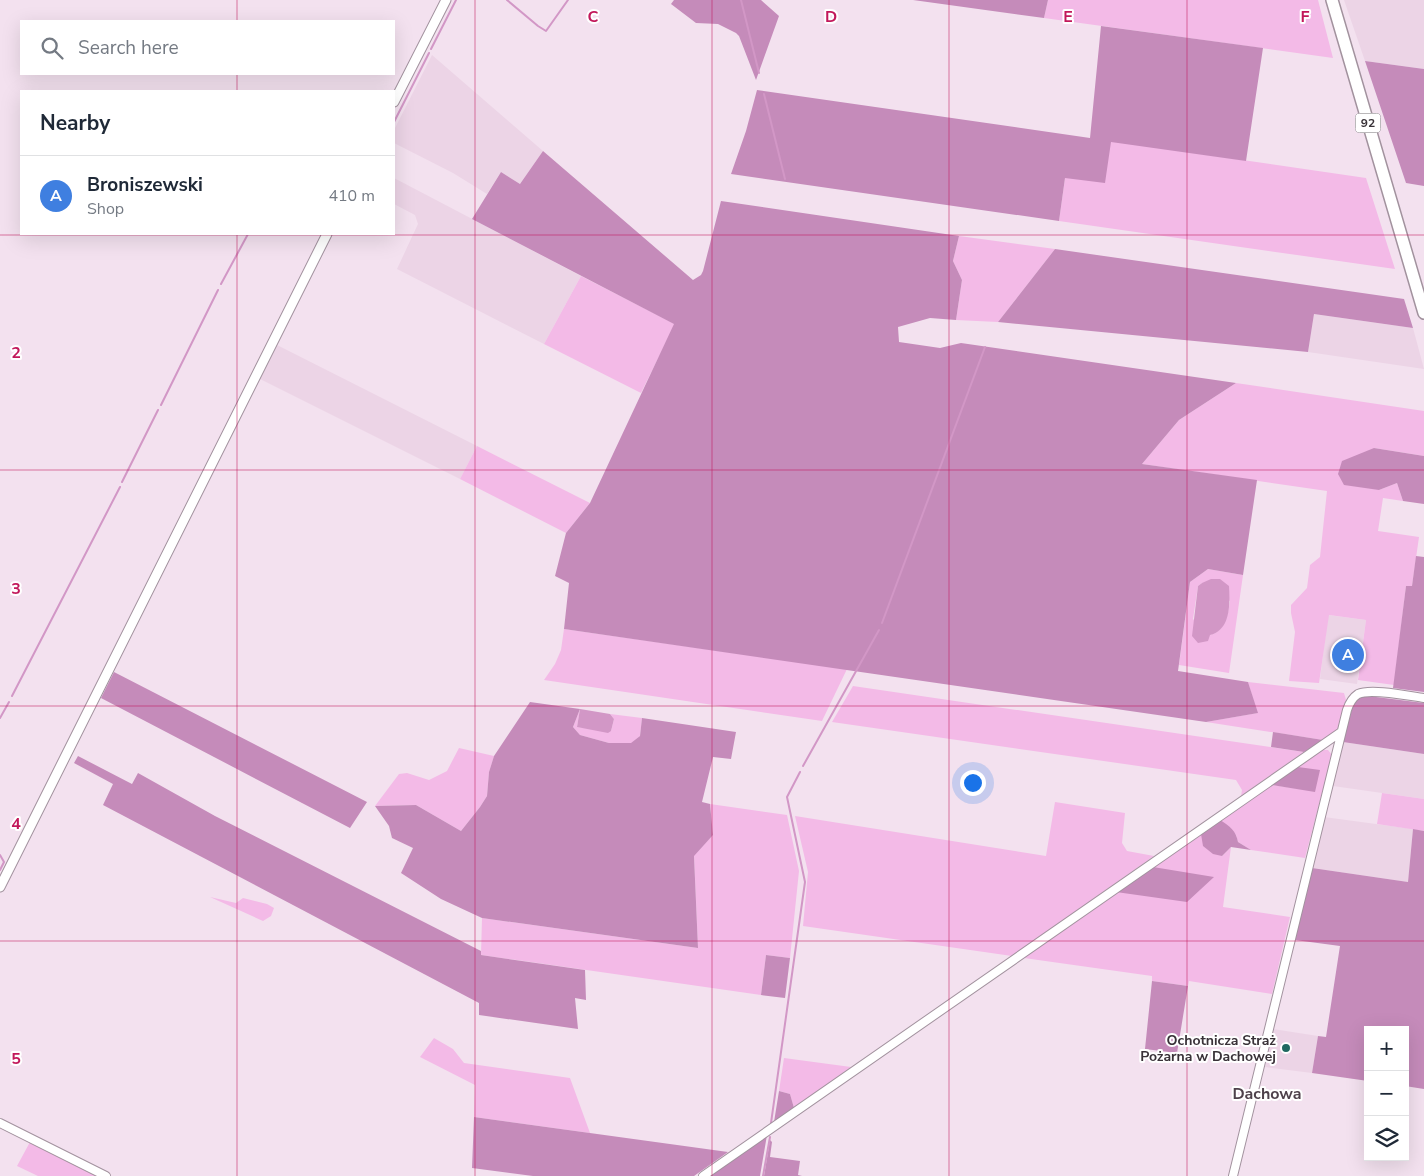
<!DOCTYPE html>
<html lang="en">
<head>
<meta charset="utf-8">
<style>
  :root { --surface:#fff; --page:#f6f6f7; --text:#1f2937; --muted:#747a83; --line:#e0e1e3; --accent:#1f6860 }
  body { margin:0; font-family:"Nunito Sans",sans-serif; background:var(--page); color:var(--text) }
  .controls { position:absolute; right:15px; bottom:15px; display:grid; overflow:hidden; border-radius:0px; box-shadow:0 5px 20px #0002 }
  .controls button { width:45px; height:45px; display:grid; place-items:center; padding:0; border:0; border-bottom:1px solid var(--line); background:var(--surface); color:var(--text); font:25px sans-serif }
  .you { position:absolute; left:972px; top:782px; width:18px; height:18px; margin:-12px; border:4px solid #fff; border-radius:50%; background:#1a73e8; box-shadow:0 0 0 8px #1a73e833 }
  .badge { display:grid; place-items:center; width:32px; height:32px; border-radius:50%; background:var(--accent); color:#fff; font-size:16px; font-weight:700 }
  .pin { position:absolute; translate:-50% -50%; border:2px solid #fff; box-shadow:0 1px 5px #0006 }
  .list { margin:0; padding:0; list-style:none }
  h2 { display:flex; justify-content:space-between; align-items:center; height:65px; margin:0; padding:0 20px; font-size:21px }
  h2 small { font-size:16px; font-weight:400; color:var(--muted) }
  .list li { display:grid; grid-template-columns:32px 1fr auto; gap:15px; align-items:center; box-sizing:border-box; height:80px; padding:0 20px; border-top:1px solid var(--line) }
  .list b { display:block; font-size:19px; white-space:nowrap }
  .list p { margin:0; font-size:16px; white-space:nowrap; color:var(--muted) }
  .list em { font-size:16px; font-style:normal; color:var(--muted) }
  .icon { flex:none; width:28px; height:28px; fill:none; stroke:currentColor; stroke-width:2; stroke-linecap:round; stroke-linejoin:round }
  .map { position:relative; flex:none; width:1424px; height:1176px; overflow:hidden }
  .search { position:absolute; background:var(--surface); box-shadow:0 5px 20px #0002; left:20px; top:20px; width:375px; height:55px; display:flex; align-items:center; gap:12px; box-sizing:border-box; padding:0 18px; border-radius:0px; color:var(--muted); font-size:19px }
  .panel { position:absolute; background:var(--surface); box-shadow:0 5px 20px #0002; left:20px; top:90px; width:375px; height:145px; border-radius:0px }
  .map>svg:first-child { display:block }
  .built { fill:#ecd4e6 }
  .green { fill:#f3bae7; fill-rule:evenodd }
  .forest { fill:#c58bba }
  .water { fill:#d297c6 }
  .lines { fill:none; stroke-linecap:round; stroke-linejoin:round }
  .stream { stroke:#d297c6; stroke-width:2 }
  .minor-casing { stroke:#a2929e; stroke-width:10 }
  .tertiary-casing { stroke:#a2929e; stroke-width:11 }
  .primary-casing { stroke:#a2929e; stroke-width:14 }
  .minor { stroke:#fff; stroke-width:8 }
  .tertiary { stroke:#fff; stroke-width:9 }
  .primary { stroke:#fff; stroke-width:11 }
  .grid { fill:none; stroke:#c2185b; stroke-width:1; stroke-opacity:0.55 }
  .poi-dot { fill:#1f6860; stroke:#fff; stroke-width:2 }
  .labels { text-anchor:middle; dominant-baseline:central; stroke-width:4; stroke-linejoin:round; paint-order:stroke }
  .shield { fill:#fff; stroke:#747074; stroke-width:1 }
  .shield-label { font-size:12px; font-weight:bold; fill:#393238 }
  .poi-label { font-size:14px; font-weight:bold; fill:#393238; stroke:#fff; text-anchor:end }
  .quarter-label { font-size:16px; font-weight:bold; fill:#4e414b; stroke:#fff }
  .grid-label { font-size:16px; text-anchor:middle; font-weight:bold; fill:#c2185b; stroke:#fff; stroke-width:4; stroke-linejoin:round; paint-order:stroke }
</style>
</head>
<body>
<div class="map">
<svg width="1424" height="1176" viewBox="0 0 1424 1176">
  <rect width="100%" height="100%" fill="#f3e1ef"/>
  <!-- built -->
  <path class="built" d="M1344 0H1424V69L1365 61Z
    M432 55 543 151 520 184 501 172 487 194 453 173 394 143V130Z
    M394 178 581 276 544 344 397 269 418 224 415 215 394 204Z
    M1314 314 1413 328 1424 369 1308 352Z
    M277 345 477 446 460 479 260 379Z
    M1328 615 1366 620 1357 684 1320 679Z
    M1343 742 1424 754V799L1333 786Z
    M1324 817 1413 829 1408 882 1312 868Z
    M1273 1029 1318 1036 1312 1073 1265 1067Z"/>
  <!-- green -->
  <path class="green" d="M1048 0H1318L1333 58 1044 18Z
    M1111 141 1366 178 1395 269 1059 221 1065 178Z
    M959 236 1055 249 998 322 956 320 962 280 953 261Z
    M581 276 675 324 641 393 544 344Z
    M1236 383 1424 411V456L1374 448 1379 490 1397 483 1403 501 1383 498 1378 531 1419 537 1412 586H1406L1394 685 1358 680 1366 620 1329 615 1319 683 1289 681 1295 632 1291 613V605L1307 588 1310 565 1320 557 1327 491 1142 464 1179 420Z
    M477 446 590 503 566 533 460 479Z
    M1208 569 1243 575 1229 673 1179 665 1190 582ZM1202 583 1230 601C1228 615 1225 631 1210 635L1193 619 1198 586Z
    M564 629 847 669 822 721 544 680 555 664 561 650Z
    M1248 682 1344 693 1346 700 1338 729 1323 740 1206 722 1257 713Z
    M853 686 1304 752 1241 796 1242 790 1236 780 832 722Z
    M580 709 577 727 611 731 614 719 610 714 642 718 640 736 632 743H609L580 735 573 727Z
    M459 748 494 756 489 772 487 796 480 807 461 831 416 805 375 806 399 774 407 773 429 780 447 771Z
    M1322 750H1328L1332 755 1305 858 1251 850 1238 842 1236 835 1220 820 1272 785 1315 791 1298 767Z
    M1382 793 1424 799V831L1377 824Z
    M1055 802 1125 813 1122 843 1127 851 1154 856 1012 956 803 926 808 872 795 816 1046 856Z
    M710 804 787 815 799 871 790 958 766 955 761 995 481 955 482 918 698 948 694 855 713 835Z
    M1201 834 1222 856 1231 847 1223 907 1290 917 1272 994 1189 981 1188 986 1152 981V976L1024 958Z
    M210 897 236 903 243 898 267 904 274 908 271 916 263 921Z
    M434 1038 453 1049 464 1063 570 1078 590 1133 474 1117 475 1085 420 1057Z
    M784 1058 851 1067 794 1108 790 1094 779 1091Z
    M30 1142 97 1176H38L17 1166Z"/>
  <!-- forest -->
  <path class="forest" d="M674 0H761L779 16 756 80 739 36 736 33 718 24 696 23 671 4Z
    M913 0H1048L1044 18Z
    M1101 26 1263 48 1246 161 1111 142 1105 183 1065 178 1059 221 731 174 746 131 757 90 1090 138Z
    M1365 61 1424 69V186L1406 183Z
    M543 151 693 280 701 275 703 271 721 201 959 236 953 261 962 280 956 320 930 318 898 327 899 342 940 348 961 343 1236 383 1179 420 1142 464 1257 480 1243 575 1208 569 1190 582 1178 671 1248 682 1258 713 1206 722 564 629 569 583 555 576 566 533 590 503 674 324 472 219 501 172 520 184Z
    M1055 249 1404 299 1413 328 1314 314 1308 352 998 322Z
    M1374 448 1424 456V504L1403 501 1397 483 1379 490 1344 485 1338 474 1342 461Z
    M1416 556 1424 557V692L1393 688 1406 586H1412Z
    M114 672 367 802 350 828 101 698Z
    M1368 696 1424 703V754L1343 742 1353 705 1359 698Z
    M530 702 580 709 573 727 580 735 609 743H631L640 736 642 718 736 732 731 759 713 757 702 802 710 804 713 835 694 856 698 948 482 918 441 899 401 873 413 848 392 838 389 826 375 806 416 805 461 831 480 807 487 796 489 772 494 756Z
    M1273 732 1323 740 1304 752 1271 747Z
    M78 756 132 784 138 773 215 816 481 951V955L585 970 586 1000 575 998 578 1029 479 1015V1003L103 805 113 784 74 763Z
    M1298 767 1320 770 1315 792 1272 785Z
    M1220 820C1230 826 1236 831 1238 842L1251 850 1231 847 1222 856 1213 854 1203 846 1201 834Z
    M1413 829 1424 831V1089L1405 1086V1030H1368V1081L1312 1073 1318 1036 1326 1037 1340 946 1295 940 1312 868 1408 882Z
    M1153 867 1214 877 1187 902 1116 892Z
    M766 955 790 958 785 998 761 995Z
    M1152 981 1188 986 1177 1053 1145 1049Z
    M779 1091 790 1094 794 1108 774 1122Z
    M474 1117 728 1152 694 1176H533L472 1168Z
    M767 1135 760 1176H708Z
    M770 1140 772 1142 770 1157 800 1161 798 1175 802 1176H764Z"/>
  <!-- water -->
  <path class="water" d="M1211 579H1220L1229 586C1230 603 1231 630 1210 635L1208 641 1198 643 1192 636 1198 586 1202 583Z
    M580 709 610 714 614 719 611 731 608 733 577 727Z"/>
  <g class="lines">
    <!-- stream -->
    <path class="stream" d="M507 0 538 26 546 31 568 0
      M741 0 759 73
      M431 49 456 0
      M764 94 785 179
      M394 122 429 53
      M221 284 248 234
      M161 405 218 290
      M122 482 158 410
      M882 623 985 347
      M12 696 120 487
      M0 718 9 702
      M803 766 879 630
      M0 855 4 862 0 870
      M771 1123 805 882 787 797 800 772
      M763 1176 770 1137"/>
    <defs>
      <path id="minor" d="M0 1123 106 1176
        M703 1176 1341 732
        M1233 1176 1347 710C1349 704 1352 698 1358 694 1371 688 1409 696 1424 698"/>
      <path id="tertiary" d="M394 102 446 0
        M0 887 327 234"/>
      <path id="primary" d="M1332 0 1424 313"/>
    </defs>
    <!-- minor casing -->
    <use href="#minor" class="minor-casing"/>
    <!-- tertiary casing -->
    <use href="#tertiary" class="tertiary-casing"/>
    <!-- primary casing -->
    <use href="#primary" class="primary-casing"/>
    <!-- minor -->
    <use href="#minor" class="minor"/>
    <!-- tertiary -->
    <use href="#tertiary" class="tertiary"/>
    <!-- primary -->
    <use href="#primary" class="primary"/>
  </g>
  <!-- grid -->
  <path class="grid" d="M237 0V21M475 0V1176M712 0V1176M949 0V1176M1187 0V1176M237 74V91M237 234V1176M0 235H1424M0 470H1424M0 706H1424M0 941H1424"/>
  <!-- markers -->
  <circle class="poi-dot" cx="1286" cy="1048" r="5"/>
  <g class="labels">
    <!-- shield labels -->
    <rect class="shield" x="1355.5" y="113.5" width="25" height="19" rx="4"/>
    <g class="shield-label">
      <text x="1368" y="123">92</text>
    </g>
    <!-- poi labels -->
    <g class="poi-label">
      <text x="1276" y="1040">Ochotnicza Straż<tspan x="1276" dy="16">Pożarna w Dachowej</tspan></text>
    </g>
    <!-- quarter labels -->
    <g class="quarter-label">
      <text x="1267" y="1094">Dachowa</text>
    </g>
  </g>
  <g class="grid-label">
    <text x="593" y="22">C</text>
    <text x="831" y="22">D</text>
    <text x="1068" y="22">E</text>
    <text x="1305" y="22">F</text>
    <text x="16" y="358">2</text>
    <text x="16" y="594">3</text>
    <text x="16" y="829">4</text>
    <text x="16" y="1064">5</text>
  </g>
</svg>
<div class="controls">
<button>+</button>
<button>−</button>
<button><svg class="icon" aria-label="layers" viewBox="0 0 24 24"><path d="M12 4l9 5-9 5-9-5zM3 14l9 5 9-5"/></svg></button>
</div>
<div class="you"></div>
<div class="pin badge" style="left:1348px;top:655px;background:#3f7fe0">A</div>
<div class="search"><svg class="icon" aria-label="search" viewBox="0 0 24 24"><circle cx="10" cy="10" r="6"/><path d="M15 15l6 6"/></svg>Search here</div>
<section class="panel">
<h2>Nearby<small></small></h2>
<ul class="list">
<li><span class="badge" style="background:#3f7fe0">A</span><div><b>Broniszewski</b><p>Shop</p></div><em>410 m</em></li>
</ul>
</section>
</div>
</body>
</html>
